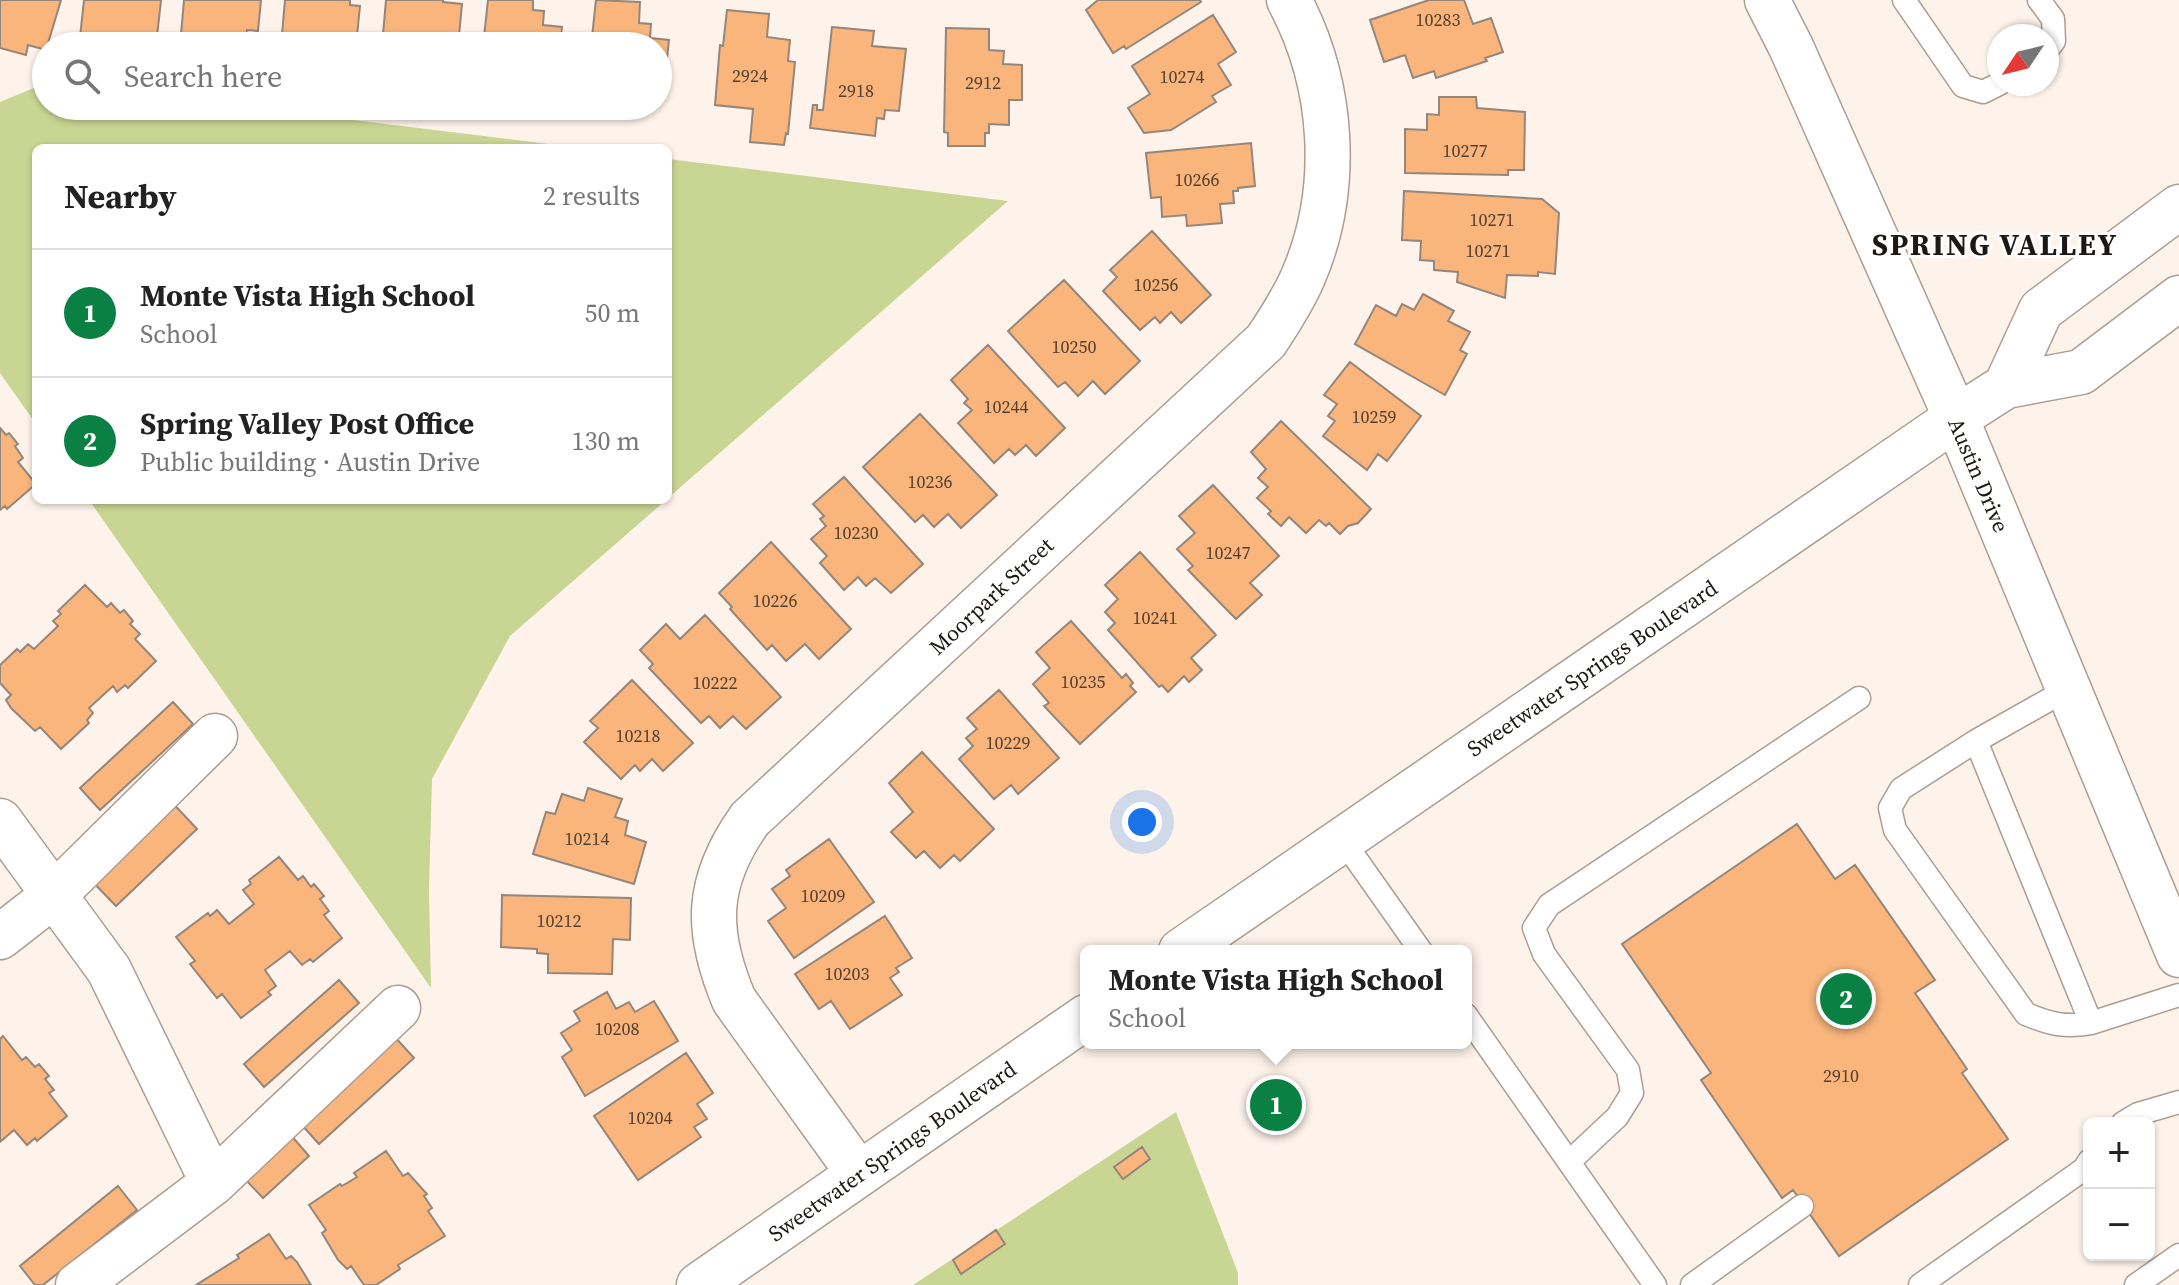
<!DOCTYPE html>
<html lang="en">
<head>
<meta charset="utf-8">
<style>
  :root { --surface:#fff; --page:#f6f6f6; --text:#222; --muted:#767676; --line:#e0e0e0; --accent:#0b8043 }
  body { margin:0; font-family:"Source Serif 4",serif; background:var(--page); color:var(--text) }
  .controls { position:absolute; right:24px; bottom:24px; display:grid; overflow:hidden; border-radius:12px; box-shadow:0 2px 6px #0004 }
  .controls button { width:72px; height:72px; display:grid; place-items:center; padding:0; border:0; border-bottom:2px solid var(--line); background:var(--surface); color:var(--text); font:40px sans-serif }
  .compass { position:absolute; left:1987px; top:24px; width:72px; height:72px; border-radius:50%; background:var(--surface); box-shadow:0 2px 6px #0004; rotate:235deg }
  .you { position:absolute; left:1142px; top:822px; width:28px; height:28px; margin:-20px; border:6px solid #fff; border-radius:50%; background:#1a73e8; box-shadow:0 0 0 12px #1a73e833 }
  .badge { display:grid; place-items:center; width:52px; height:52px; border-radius:50%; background:var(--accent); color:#fff; font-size:26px; font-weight:700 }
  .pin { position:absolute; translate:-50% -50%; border:4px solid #fff; box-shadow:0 2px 8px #0006 }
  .popup { position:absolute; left:1080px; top:945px; width:392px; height:104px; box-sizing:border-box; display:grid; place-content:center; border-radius:12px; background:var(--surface); filter:drop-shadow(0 2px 6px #0005); font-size:26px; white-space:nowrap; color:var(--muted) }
  .popup b { font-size:30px; color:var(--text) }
  .popup::after { content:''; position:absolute; left:50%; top:100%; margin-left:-16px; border:16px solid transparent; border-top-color:var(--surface) }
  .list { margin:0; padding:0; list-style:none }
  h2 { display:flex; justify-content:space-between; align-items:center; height:104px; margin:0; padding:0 32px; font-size:34px }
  h2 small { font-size:26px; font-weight:400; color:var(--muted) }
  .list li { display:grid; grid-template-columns:52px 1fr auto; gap:24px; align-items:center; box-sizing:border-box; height:128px; padding:0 32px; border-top:2px solid var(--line) }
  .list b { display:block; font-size:30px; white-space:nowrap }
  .list p { margin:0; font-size:26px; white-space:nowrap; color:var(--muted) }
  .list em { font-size:26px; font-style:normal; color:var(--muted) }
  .icon { flex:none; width:44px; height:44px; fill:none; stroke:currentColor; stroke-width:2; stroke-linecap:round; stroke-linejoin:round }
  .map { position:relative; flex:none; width:2179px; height:1285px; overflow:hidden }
  .search { position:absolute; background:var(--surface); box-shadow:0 2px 6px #0004; left:32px; top:32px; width:640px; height:88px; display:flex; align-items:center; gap:20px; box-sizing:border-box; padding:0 28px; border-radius:44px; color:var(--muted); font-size:30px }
  .panel { position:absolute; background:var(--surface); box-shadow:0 2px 6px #0004; left:32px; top:144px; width:640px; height:360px; border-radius:12px }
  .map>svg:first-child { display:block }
  .green { fill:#c9d593 }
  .building { fill:#f9b57c; stroke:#95867b; stroke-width:2 }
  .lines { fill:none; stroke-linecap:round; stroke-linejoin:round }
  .lane-casing { stroke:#ac9d92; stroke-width:25 }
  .street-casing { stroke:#ac9d92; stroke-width:47 }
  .secondary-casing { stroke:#ac9d92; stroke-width:47 }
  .lane { stroke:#fff; stroke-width:22 }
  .street { stroke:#fff; stroke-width:44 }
  .secondary { stroke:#fff; stroke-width:44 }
  .labels { text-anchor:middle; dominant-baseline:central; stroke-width:6; stroke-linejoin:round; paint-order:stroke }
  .number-label { font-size:18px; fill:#543f2d }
  .street-label { font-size:22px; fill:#1d1813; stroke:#fff }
  .district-label { font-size:30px; font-weight:bold; letter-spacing:2px; fill:#1d1813; stroke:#fff }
</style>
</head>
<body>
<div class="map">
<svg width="2179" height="1285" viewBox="0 0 2179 1285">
  <rect width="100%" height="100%" fill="#fdf3eb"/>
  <!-- green -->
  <path class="green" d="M46 83V106H239L581 148H36V424L0 373V102Z
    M668 159 1008 201 668 498Z
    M89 500H666L510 636 432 779 429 889 431 988Z
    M1176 1112 1238 1273V1285H913Z"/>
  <!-- building -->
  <path class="building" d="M0 0H61L46 50 28 45 26 55 0 48Z
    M84 0H161L156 46H79Z
    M184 0H261L258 31 247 30 245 46H180Z
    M285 0H350V5L360 6 356 46H281Z
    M386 0H443V2L462 4 458 46H382Z
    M488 0H533V10L544 11 543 25 562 27 560 46H483Z
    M596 0 640 2 639 23 651 24 650 38 669 40 665 77 658 76V46H591Z
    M1200 0 1201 2 1126 49 1124 46 1113 53 1086 10 1098 0Z
    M1429 0H1464L1473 24 1491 18 1503 52 1485 58 1487 61 1436 78 1434 71 1413 78 1405 55 1384 62 1370 20Z
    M727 10 769 14 767 37 790 40 788 61 795 62 788 134 786 133 784 145 750 142 753 109 715 105 720 45 723 46Z
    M1213 15 1236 52 1218 64 1231 85 1212 96 1216 102 1171 130 1144 133 1128 108 1150 94 1132 66Z
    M832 27 874 31 872 46 906 49 899 111 885 110 884 119 877 118 875 136 810 128 813 105H817V110H823Z
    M946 28 989 29V50L1004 51 1003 64 1022 65V100H1009V125L989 124V133H985V146H948V133L944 132Z
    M1439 97H1476L1477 108 1525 112 1524 170H1508V175L1405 173V129L1427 130V114L1439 115Z
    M1251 143 1255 186 1238 188V191H1233L1234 203 1220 204 1222 223 1187 226 1186 215 1162 217 1161 197 1151 198 1146 153Z
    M1404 191 1542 199 1559 213 1555 274 1538 272V276L1507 275 1505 298 1457 282 1458 272 1434 270V261L1420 260 1421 241 1402 240Z
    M1152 231 1211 295 1181 323 1171 312 1160 323 1155 317 1140 330 1103 291 1117 277 1110 270Z
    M1064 280 1140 361 1105 394 1093 381 1078 396 1065 382 1058 387 1008 331Z
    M1423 294 1454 311 1448 321 1470 332 1460 350 1467 354 1445 395 1355 344 1376 305 1396 316 1402 304 1414 310Z
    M988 345 1065 428 1036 456 1026 445 1015 455 1009 449 994 463 958 423 972 410 964 403 968 399 951 380Z
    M1350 362 1421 416 1387 461 1378 454 1367 470 1323 436 1335 421 1328 416 1337 404 1324 395Z
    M920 414 997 495 961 528 948 514 934 527 923 515 915 522 863 467Z
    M1281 421 1371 509 1358 523 1348 526 1340 534 1329 523 1326 526 1319 520 1306 533 1289 517 1281 526 1268 514 1271 511 1257 498 1268 487 1258 478 1266 469 1251 452Z
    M0 428 6 435 9 433 18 444 15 446 23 458 18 462 36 484 7 509 5 506 0 510Z
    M844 477 923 564 891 593 875 578 866 586 858 577 844 590 820 563 827 556 811 539 826 526 820 519 824 516 813 504Z
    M1213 485 1279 556 1250 583 1262 595 1236 619 1188 570 1193 566 1177 549 1195 533 1179 516Z
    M771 542 851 629 819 659 805 644 786 661 772 645 767 650 730 609 732 607 719 593Z
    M1140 552 1216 635 1191 658 1202 670 1189 682 1184 676 1168 692 1162 685 1159 687 1108 630 1115 623 1105 612 1118 599 1105 585Z
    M85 585 107 607 111 603 120 613 124 610 133 621 130 624 140 634 135 639 156 661 128 688 125 685 117 692 113 686 89 708 93 713 87 720 89 723 61 749 40 727 35 731 11 708 6 700 11 695 0 683V665L17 649 20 652 28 644 34 649 58 626 53 621 61 614 58 611Z
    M705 615 781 697 746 729 733 716 720 728 709 716 701 723 649 668 653 664 640 650 666 624 680 639Z
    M1071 621 1122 678 1126 674 1133 683 1130 686 1136 692 1080 744 1044 706 1049 703 1033 684 1050 668 1036 652Z
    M632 680 693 743 663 771 652 759 640 771 635 765 621 779 584 742 598 728 590 721Z
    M999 690 1059 758 1018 794 1011 785 994 799 959 759 973 746 966 738 977 729 967 718Z
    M173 702 193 724 100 810 80 788Z
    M922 752 994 829 960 861 954 855 940 868 924 851 916 858 891 832 913 812 889 783Z
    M588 788 622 799 615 817 628 821 625 835 646 842 634 884 533 854 546 812 555 814 562 794 584 801Z
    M168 798 197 829 116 906 86 875Z
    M1797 824 1835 879 1855 865 1935 980 1915 993 1967 1069 1962 1073 2008 1139 1839 1256 1793 1190 1782 1198 1701 1080 1711 1073 1622 944Z
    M829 839 874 902 794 958 768 921 786 908 772 889 790 876 786 870Z
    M279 857 298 880 303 876 311 887 314 884 324 896 320 899 329 911 324 915 342 938 313 962 310 959 302 965 290 951 265 970 276 986 268 992 271 995 241 1018 222 994 217 998 190 964 195 961 176 937 208 913 210 916 217 910 229 924 254 904 243 890 251 884 249 880Z
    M502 895 631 898 630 940 613 939 612 974 548 973V954L537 953V949L501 947Z
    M885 916 912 958 896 968 899 972 890 978 902 995 850 1029 831 1001 819 1009 795 974Z
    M339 980 359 1003 264 1087 244 1064Z
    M607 992 616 1009 629 1002 635 1012 654 1001 678 1041 585 1096 562 1057 572 1050 561 1033 580 1021 574 1011Z
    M3 1036 22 1060 26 1057 35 1067 39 1064 49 1076 45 1079 54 1090 49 1093 67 1116 37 1141 35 1138 27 1145 14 1130 0 1142V1039Z
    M394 1036 414 1058 319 1144 300 1123Z
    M686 1053 713 1093 697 1104 707 1119 694 1127 701 1137 638 1180 594 1116Z
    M289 1133 309 1156 263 1198 242 1176Z
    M1142 1147 1150 1159 1123 1179 1114 1167Z
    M386 1151 403 1176 408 1173 427 1194 424 1196 432 1208 428 1211 445 1236 398 1265 400 1269 376 1285H364L351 1266 347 1269 338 1260 322 1233 326 1230 309 1205 340 1184 342 1186 357 1177 354 1173Z
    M118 1186 137 1210 43 1285H35L20 1266Z
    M996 1230 1005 1244 961 1274 953 1260Z
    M269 1234 286 1259 291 1256 297 1262 311 1285H196L239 1258 237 1255Z"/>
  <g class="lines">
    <defs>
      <path id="lane" d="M1904 0 1963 86 1983 92 1999 84
        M2039 0 2053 19 2054 41 2047 50
        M2068 689 1976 741 2091 1023 2179 995
        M1976 741 1901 789 1890 808 1895 830 2026 1014C2050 1024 2066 1028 2091 1023
        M1342 839 1421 951
        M1466 1015 1655 1285
        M2123 1123 2138 1114 2179 1102
        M1569 1162 1617 1117 1632 1093 1628 1070 1544 954 1534 928 1549 905 1859 698
        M1692 1285 1802 1206
        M1920 1285 2084 1169 2089 1161
        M2136 1285 2179 1255"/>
      <path id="street" d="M0 821 109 970 213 1183
        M0 937 54 895 215 736
        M859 1174 734 1000C705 931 705 882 750 819L1266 341C1280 320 1293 300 1303 277 1341 189 1334 84 1289 0
        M78 1285 213 1183 398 1008"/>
      <path id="secondary" d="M1767 0 1791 47 1956 418 2179 955
        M2006 386 2041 310 2179 207
        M1181 951 1956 418 2006 386 2081 372 2179 298
        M699 1285 1086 1017"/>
    </defs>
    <!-- lane casing -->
    <use href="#lane" class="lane-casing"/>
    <!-- street casing -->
    <use href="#street" class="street-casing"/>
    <!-- secondary casing -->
    <use href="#secondary" class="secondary-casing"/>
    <!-- lane -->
    <use href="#lane" class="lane"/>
    <!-- street -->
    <use href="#street" class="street"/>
    <!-- secondary -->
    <use href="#secondary" class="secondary"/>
  </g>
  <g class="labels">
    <!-- number labels -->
    <g class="number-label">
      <text x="1438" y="19">10283</text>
      <text x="750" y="75">2924</text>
      <text x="1182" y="76">10274</text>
      <text x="983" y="82">2912</text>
      <text x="856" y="90">2918</text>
      <text x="1465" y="150">10277</text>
      <text x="1197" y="179">10266</text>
      <text x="1492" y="219">10271</text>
      <text x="1488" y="250">10271</text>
      <text x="1156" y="284">10256</text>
      <text x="1074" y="346">10250</text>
      <text x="1006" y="406">10244</text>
      <text x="1374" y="416">10259</text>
      <text x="930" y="481">10236</text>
      <text x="856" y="532">10230</text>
      <text x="1228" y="552">10247</text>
      <text x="775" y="600">10226</text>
      <text x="1155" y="617">10241</text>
      <text x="1083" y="681">10235</text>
      <text x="715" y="682">10222</text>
      <text x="638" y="735">10218</text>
      <text x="1008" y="742">10229</text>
      <text x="587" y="838">10214</text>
      <text x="823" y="895">10209</text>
      <text x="559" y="920">10212</text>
      <text x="847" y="973">10203</text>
      <text x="617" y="1028">10208</text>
      <text x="1841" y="1075">2910</text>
      <text x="650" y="1117">10204</text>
    </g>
    <!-- street labels -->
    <g class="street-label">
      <text transform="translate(1979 475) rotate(67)">Austin Drive</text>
      <text transform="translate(991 596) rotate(-43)">Moorpark Street</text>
      <text transform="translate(1592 668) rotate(-34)">Sweetwater Springs Boulevard</text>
      <text transform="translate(892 1151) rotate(-35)">Sweetwater Springs Boulevard</text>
    </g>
    <!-- district labels -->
    <g class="district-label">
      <text x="1995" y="244">SPRING VALLEY</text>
    </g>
  </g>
</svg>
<div class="controls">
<button>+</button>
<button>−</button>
</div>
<svg class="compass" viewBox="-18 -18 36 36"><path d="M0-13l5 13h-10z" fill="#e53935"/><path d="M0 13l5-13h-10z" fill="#767676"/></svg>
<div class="you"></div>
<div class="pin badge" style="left:1276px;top:1105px">1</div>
<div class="popup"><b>Monte Vista High School</b>School</div>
<div class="pin badge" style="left:1846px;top:999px">2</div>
<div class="search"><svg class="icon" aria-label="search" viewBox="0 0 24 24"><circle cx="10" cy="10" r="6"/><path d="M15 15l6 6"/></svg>Search here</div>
<section class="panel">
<h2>Nearby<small>2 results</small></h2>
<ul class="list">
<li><span class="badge">1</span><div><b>Monte Vista High School</b><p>School</p></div><em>50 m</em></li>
<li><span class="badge">2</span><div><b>Spring Valley Post Office</b><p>Public building · Austin Drive</p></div><em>130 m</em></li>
</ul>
</section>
</div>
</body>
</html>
